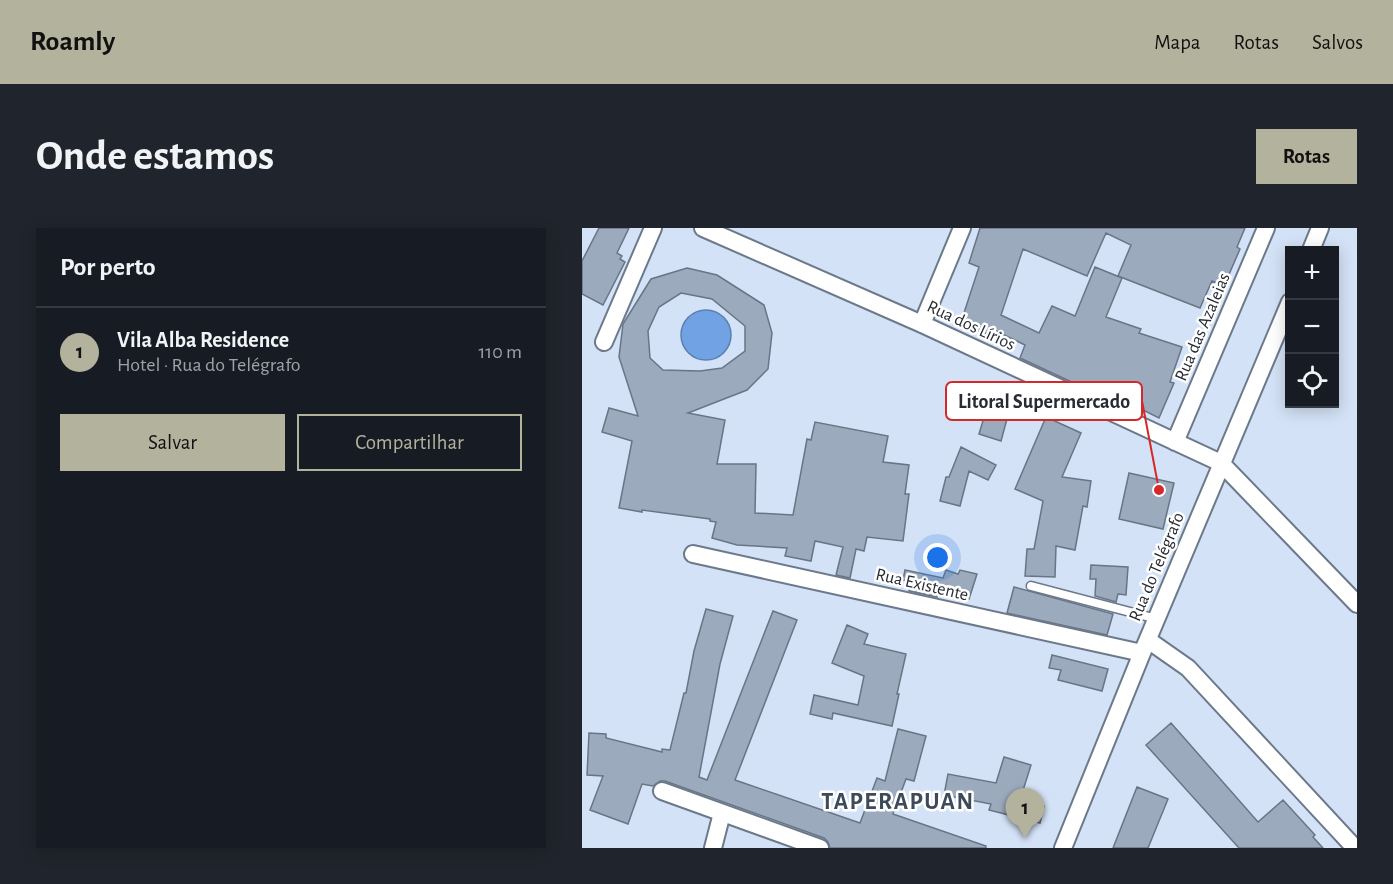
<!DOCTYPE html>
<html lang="pt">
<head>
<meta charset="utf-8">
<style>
  :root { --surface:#171b24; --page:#20242c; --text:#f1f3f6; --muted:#9ea1a6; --line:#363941; --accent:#b2b29d }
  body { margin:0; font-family:"Alegreya Sans",sans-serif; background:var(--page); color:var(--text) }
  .controls { position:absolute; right:18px; top:18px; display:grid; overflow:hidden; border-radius:0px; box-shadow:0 3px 15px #0003 }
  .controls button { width:54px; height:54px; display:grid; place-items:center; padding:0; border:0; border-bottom:2px solid var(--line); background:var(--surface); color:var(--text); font:30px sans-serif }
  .you { position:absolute; left:356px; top:330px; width:21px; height:21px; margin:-15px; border:4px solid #fff; border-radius:50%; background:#1a73e8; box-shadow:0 0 0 9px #1a73e833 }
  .badge { display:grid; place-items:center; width:39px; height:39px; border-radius:50%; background:var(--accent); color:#111; font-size:20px; font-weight:700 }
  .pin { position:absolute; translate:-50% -50px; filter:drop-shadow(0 2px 3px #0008) }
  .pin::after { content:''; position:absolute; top:32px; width:21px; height:18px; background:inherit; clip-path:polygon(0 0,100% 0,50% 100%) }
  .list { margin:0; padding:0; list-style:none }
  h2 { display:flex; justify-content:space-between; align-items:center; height:78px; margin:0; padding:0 24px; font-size:26px }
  h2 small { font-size:20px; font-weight:400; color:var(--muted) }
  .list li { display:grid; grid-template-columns:39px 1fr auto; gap:18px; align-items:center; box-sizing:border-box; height:90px; padding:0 24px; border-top:2px solid var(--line) }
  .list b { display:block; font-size:22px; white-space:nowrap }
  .list p { margin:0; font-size:20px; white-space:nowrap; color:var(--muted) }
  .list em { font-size:20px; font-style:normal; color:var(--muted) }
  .actions { display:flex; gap:12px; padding:18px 24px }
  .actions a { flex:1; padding:14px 0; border:2px solid var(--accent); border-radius:0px; text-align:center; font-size:21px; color:var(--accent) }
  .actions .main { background:var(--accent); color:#111 }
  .icon { flex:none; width:33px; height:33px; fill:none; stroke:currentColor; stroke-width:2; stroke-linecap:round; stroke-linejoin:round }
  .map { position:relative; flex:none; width:775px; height:620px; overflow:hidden; border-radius:0px }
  header { display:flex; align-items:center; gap:36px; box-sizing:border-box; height:84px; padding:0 30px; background:var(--accent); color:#111 }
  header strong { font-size:28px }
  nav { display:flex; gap:33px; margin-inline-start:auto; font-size:21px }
  .intro { display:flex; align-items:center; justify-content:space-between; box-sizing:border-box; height:144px; padding:0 36px }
  h1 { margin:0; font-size:42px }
  .button { padding:15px 27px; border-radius:0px; background:var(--accent); color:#111; font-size:21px; font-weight:700 }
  main { display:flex; gap:36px; padding:0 36px }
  aside { flex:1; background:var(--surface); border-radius:0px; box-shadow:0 3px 15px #0003 }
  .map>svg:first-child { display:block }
  .water { fill:#71a2e3; stroke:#5b7fae; stroke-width:1.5 }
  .building { fill:#9caabd; stroke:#687586; stroke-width:1.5; fill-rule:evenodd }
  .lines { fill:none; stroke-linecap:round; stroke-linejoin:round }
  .lane-casing { stroke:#6c798b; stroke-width:11 }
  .street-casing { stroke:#6c798b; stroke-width:20 }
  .lane { stroke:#fff; stroke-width:8 }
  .street { stroke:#fff; stroke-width:16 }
  .labels { text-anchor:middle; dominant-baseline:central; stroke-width:5; stroke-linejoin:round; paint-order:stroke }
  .street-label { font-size:18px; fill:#272c34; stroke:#fff }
  .district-label { font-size:24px; font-weight:bold; letter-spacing:1.5px; fill:#3e4a5a; stroke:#fff }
  .leader { fill:none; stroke:#d62828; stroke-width:2 }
  .callout-dot { fill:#d62828; stroke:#fff; stroke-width:2 }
  .callout { fill:#fff; stroke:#d62828; stroke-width:2 }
  .callout-label { font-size:20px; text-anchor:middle; font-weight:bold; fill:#272c34 }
</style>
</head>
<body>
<header>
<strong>Roamly</strong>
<nav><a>Mapa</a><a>Rotas</a><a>Salvos</a></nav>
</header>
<div class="intro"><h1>Onde estamos</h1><a class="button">Rotas</a></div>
<main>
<aside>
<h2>Por perto<small></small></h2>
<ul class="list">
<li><span class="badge">1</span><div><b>Vila Alba Residence</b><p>Hotel · Rua do Telégrafo</p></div><em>110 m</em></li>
</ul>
<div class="actions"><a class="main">Salvar</a><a>Compartilhar</a></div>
</aside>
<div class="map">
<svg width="775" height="620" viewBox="0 0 775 620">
  <rect width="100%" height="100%" fill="#d3e2f6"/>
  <!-- water -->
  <path class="water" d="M99 107a25 25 0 1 1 50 0a25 25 0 1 1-50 0Z"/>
  <!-- building -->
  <path class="building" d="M17 0H47L35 25 40 28 38 31 43 34 21 77 0 66V33Z
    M398 0H663L655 19 658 21 642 58 630 53 618 80 536 48 549 17 524 5 505 48 441 21 419 87 457 105 470 78 493 88 513 39 540 50 524 89 559 101 557 105 600 119 588 154 592 155 577 190 541 172 539 177 438 130 443 117 414 103 412 108 378 97 397 39 387 35Z
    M105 40 135 47 182 77 190 105 186 141 165 162 106 185 143 192 135 236H174L173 285 211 287 225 211 229 212 233 194 306 208 301 234 327 237 323 266H327L321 313 285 309 282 323 274 321 268 350 254 347 261 319 233 313 229 333 203 328 205 320 155 317 130 310 134 294 128 293V291L60 282V284L37 280 50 213 20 204 27 180 56 188 37 129 41 96 69 51ZM99 65 130 71 163 98V123L140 140 118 143 81 142 68 130 66 103 77 79Z
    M410 163 431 169 419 213 397 206Z
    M464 189 499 205 480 249 509 253 505 279 501 278 493 322 474 318 473 349 443 348 445 321H452L461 273 433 261Z
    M379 219 414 237 406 252 387 243 378 278 358 273 364 249H367Z
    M547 245 592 255 581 301 537 291Z
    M509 337 546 339 544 367 536 366 534 374 513 368 514 351H508Z
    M323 342 361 350 364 342 376 346 378 342 395 346 387 371 356 362 355 369 327 363 329 354 321 352Z
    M432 359 531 386 525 407 425 385Z
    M124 381 151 388 138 436 117 549 125 552 191 383 215 392 153 552 278 595 295 550 303 553 316 501 344 508 332 553 324 551 311 586 404 618V620H248L246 614 242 610 83 553H78L71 558 60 556 46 596 8 582 21 548 5 547 7 505 24 506V510L80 524V521L88 522 102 465H104L112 423Z
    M265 397 286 406 282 416 324 426 315 466H317L310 498 251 485 250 491 228 486 232 467 276 477 282 448 250 435Z
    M470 427 526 441 520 463 476 452 479 442 467 440Z
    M589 495 676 594 701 572 733 607 731 609 741 620H657L564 517Z
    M422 529 449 537 438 572 462 578 458 595 407 582 409 576 362 567 366 546 414 555Z
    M555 559 586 571 566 620H531Z"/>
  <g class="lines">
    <defs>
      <path id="lane" d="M449 358 575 391"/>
      <path id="street" d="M121 0 340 96 639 235 775 376
        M729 22 738 0
        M340 96 380 0
        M22 114 71 0
        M593 214 684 0
        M111 326 560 425
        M566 412 606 440 773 620
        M80 563 238 620
        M131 620 140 585
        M481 620 560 425 708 74"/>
    </defs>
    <!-- lane casing -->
    <use href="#lane" class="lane-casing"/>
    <!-- street casing -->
    <use href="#street" class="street-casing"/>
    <!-- lane -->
    <use href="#lane" class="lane"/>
    <!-- street -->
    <use href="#street" class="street"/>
  </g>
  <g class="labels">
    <!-- street labels -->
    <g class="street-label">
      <text transform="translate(389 98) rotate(25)">Rua dos Lírios</text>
      <text transform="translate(621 99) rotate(-67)">Rua das Azaleias</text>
      <text transform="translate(575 339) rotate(-67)">Rua do Telégrafo</text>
      <text transform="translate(340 357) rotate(13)">Rua Existente</text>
    </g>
    <!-- district labels -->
    <g class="district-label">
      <text x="316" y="574">TAPERAPUAN</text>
    </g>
  </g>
  <!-- callouts -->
  <path class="leader" d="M577 262L560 173"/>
  <circle class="callout-dot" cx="577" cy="262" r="6"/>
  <rect class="callout" x="364" y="154" width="196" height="38" rx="6"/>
  <g class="callout-label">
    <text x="462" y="180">Litoral Supermercado</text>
  </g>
</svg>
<div class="controls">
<button>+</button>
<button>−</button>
<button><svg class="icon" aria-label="locate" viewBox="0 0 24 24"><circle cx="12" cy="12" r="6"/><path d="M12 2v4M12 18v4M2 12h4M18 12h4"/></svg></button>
</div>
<div class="you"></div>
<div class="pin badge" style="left:443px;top:610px">1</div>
</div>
</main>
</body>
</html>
